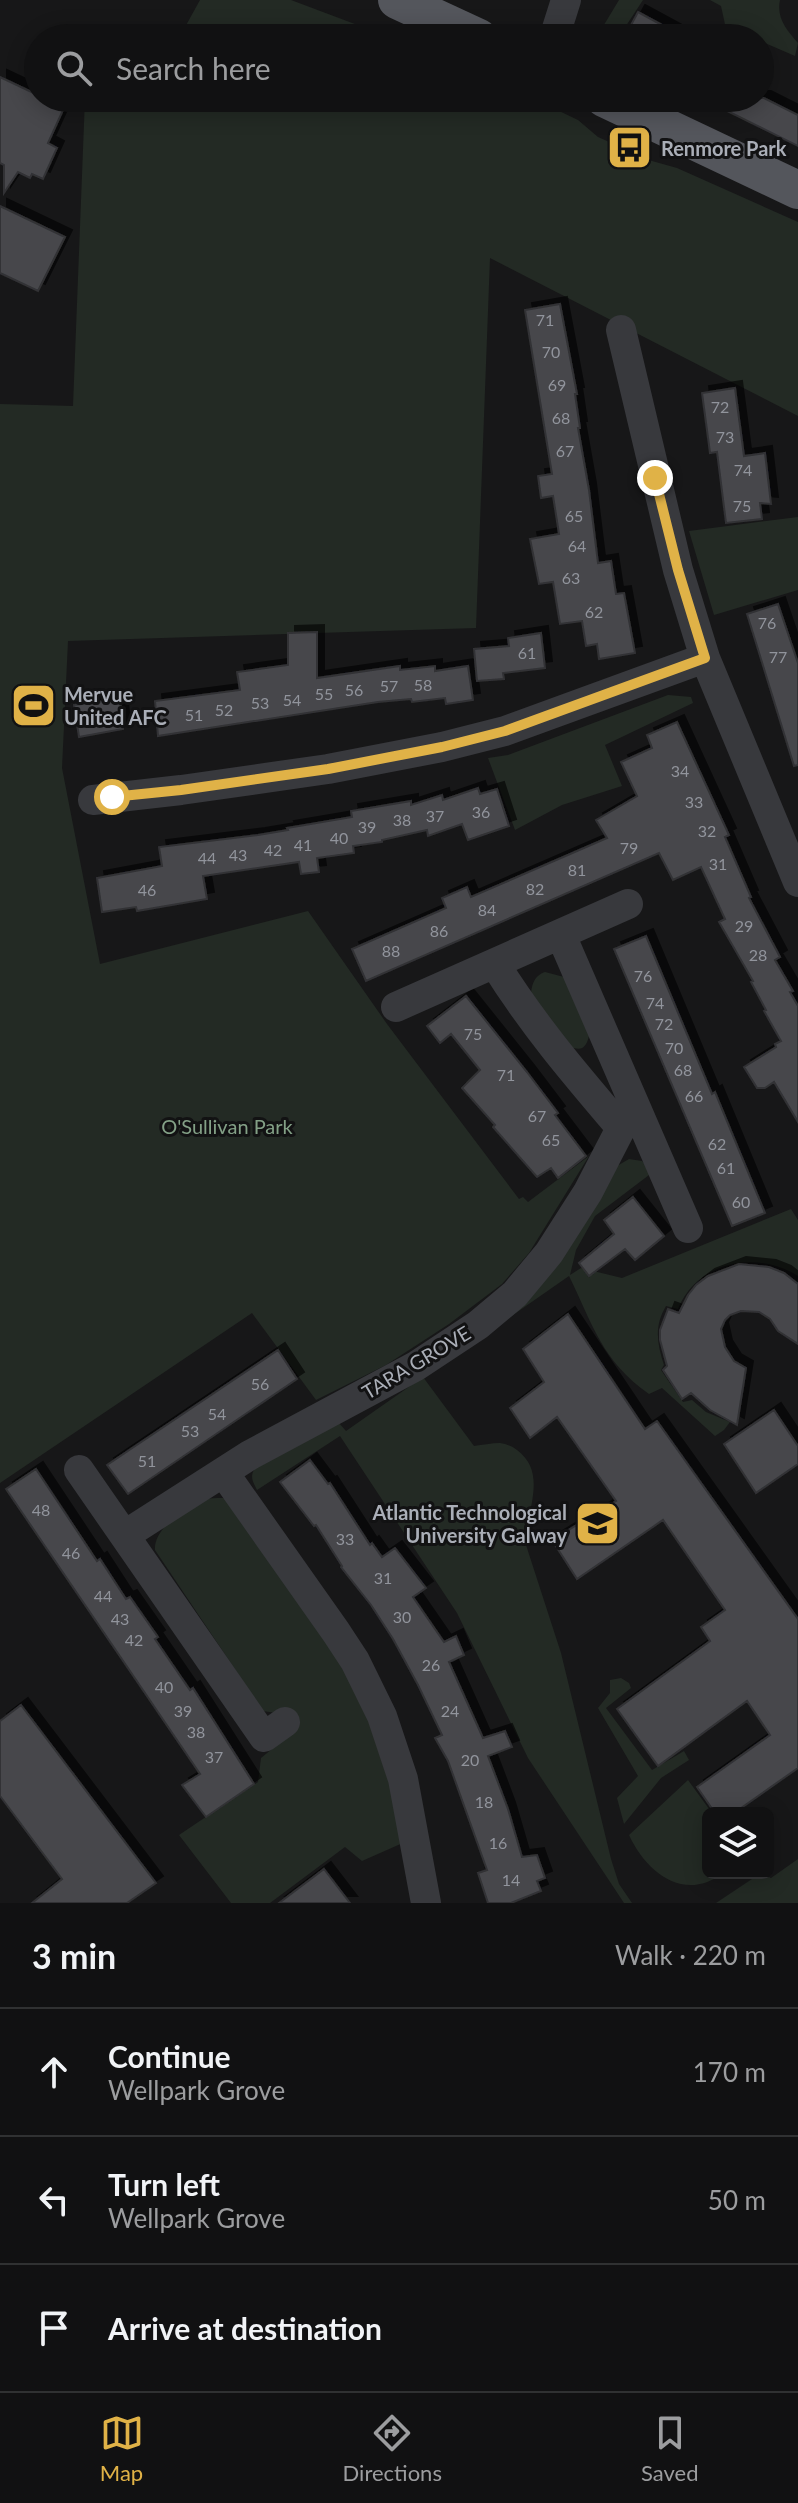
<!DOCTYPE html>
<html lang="en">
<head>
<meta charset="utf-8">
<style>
  :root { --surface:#111112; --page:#1e1f20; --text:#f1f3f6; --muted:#9c9d9f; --line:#303132; --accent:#e0b247 }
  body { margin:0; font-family:Lato,sans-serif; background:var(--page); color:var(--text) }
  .controls { position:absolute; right:24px; bottom:24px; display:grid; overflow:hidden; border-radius:12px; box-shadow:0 4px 20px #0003 }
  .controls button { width:72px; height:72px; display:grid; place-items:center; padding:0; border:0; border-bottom:2px solid var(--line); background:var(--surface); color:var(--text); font:40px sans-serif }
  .stop { position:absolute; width:24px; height:24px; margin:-18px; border:6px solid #e0b247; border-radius:50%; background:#fff }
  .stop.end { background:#e0b247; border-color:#fff; box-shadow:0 2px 8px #0008 }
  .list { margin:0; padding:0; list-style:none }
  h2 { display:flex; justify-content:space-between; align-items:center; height:104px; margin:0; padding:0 32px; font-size:34px }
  h2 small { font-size:26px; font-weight:400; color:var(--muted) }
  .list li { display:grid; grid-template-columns:52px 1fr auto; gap:24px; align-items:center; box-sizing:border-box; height:128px; padding:0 32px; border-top:2px solid var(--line) }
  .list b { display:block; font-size:30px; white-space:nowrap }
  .list p { margin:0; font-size:26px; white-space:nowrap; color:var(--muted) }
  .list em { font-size:26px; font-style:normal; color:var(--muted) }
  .icon { flex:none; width:44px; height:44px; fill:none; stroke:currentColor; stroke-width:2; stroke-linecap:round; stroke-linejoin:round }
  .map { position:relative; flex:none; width:798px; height:1903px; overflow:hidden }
  .search { position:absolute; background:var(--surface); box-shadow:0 4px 20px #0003; left:24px; right:24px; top:24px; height:88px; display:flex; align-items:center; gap:20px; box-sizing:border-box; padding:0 28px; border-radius:44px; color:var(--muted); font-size:30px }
  .sheet { height:488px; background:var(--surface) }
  nav { display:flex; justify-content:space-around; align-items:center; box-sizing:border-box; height:112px; border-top:2px solid var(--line); background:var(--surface); font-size:22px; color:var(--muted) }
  nav a { display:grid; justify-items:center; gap:4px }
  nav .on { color:var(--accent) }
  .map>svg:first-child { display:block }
  .green { fill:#232a24 }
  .building { fill:#46474b; stroke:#313134; stroke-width:2; filter:url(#shadow) }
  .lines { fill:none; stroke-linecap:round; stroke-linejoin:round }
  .minor { stroke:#38393d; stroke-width:30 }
  .major { stroke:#54565c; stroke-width:38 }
  .route { stroke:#e0b247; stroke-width:10 }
  .labels { text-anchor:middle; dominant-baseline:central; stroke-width:6; stroke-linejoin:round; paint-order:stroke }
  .number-label { font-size:16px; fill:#91949c }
  .poi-label { font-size:20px; font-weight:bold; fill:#aaaeb7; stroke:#121213; text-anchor:start }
  .park-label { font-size:20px; fill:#83a086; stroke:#121213 }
  .street-label { font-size:20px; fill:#aaaeb7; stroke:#121213 }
</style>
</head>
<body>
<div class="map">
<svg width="798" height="1903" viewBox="0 0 798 1903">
  <defs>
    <filter id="shadow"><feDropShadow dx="7" dy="-7" stdDeviation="0" flood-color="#0009"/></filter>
  </defs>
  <rect width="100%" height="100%" fill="#171718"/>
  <!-- green -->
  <path class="green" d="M200 0H291L392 38H179Z
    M619 0H643L618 38H596Z
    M710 0H780C776 18 787 30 798 43L795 56 760 41V38H728L721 6Z
    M85 98H532L578 120 598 137 652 161 677 168 798 222V416L490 258 476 628 68 641 62 768 100 964 308 911 387 1024 519 1199 523 1197 528 1202 589 1156 529 1253 502 1284 449 1324 386 1365 316 1400 252 1313 0 1483V404L73 406Z
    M798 517V590L714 615 689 531Z
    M668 695 691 697 693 703 605 745 622 786 562 805 515 830 488 758 508 755Z
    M545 972 564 977 589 1036C586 1048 582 1051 570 1047L531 998C531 987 533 976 545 972Z
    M629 1159 642 1161 653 1172 595 1216 576 1250 570 1275 581 1268 622 1278 791 1209 798 1220V1276C757 1250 697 1261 678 1309L666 1306C654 1326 657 1344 664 1365L661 1370 683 1402 692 1400 706 1412 730 1422 724 1430 715 1436 662 1388 649 1394C602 1361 593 1325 569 1276L503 1322 617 1166Z
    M423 1377 474 1446C482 1445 492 1443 500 1443 506 1444 512 1446 517 1450 549 1474 525 1512 526 1545L561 1653 611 1859 619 1884 632 1903H624L528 1758 457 1613 340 1436 257 1490C252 1480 249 1475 257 1466L339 1423 346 1431Z
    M223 1498 230 1501 327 1635 382 1742 405 1842 362 1861 345 1847 270 1903H231L179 1835 258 1782 261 1758 299 1727 276 1713 263 1711 155 1550C153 1530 185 1505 203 1500 209 1498 216 1498 223 1498Z
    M621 1678 629 1683 631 1688 606 1708 652 1770 684 1751 689 1760 661 1778 624 1824 617 1798 638 1776 598 1708 610 1693V1680Z
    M688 1780 712 1813H708V1873H723C684 1903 646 1872 629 1835Z
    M798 1859V1903H716L761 1873 771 1878Z"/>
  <!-- building -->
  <path class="building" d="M638 12 686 38H624Z
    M0 77 38 95V98H44L64 108 48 143 57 148 43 179 32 174 30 178 18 172 4 193V165L0 163Z
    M701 98H764L798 115V146Z
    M0 206 65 237 38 291 0 273Z
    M560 304 577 394H575L580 428H578L589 490 598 563 611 561 616 594 624 593 635 653 599 659 597 644 586 646 582 621 560 624 553 582 539 584 530 539 559 534 553 496 541 498 538 476 552 474 525 310Z
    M735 388 744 456 765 453 771 504 760 503 762 519 726 523 717 452 710 453 702 393Z
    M778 604 798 663V765L794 766 747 614Z
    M317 632V678L400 666V670L435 666V671L468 666 473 700 446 704 445 698 412 702 411 699 378 702 158 736 155 701 240 690 237 672 288 665V633Z
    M541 633 545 668 503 673 504 679 477 681 474 649 509 646 508 638Z
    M120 699 123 729 79 737 74 705Z
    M677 722 729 835 725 837 751 897 749 898 780 957 775 960 793 991 790 992 798 1006V1122L774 1082 765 1088H757L744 1067 776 1047 775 1044 781 1041 764 1011 766 1010 751 982 753 981 719 922 725 919 701 867 673 880 659 853 366 981 352 949 446 908 442 898 467 887 471 897 607 838 596 820 637 796 621 762 652 748 647 735Z
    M478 788 480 794 497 789 509 826 468 840 462 824 428 836 427 830 382 840V842L353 846 354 853 317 858 319 872 301 874 299 862 203 876 207 899 137 911 136 907 102 912 97 878 162 866 159 847 258 835 288 830 287 828 352 817 351 811 411 801V805L442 795 443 800Z
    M646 936 712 1094 715 1092 765 1213 732 1226 614 949Z
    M466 996 527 1072 558 1113 555 1115 586 1156 558 1178 551 1168 537 1177 493 1127 495 1125 462 1088 480 1070 451 1034 440 1043 427 1026Z
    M633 1197 664 1236 635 1260 625 1249 589 1276 579 1263 614 1234 604 1220Z
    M739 1264 769 1267 784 1273 798 1284V1344L778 1331 770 1319 759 1312 741 1311 730 1315 725 1320 721 1329 725 1347 734 1361 746 1368 737 1425 710 1410 691 1393 682 1399 663 1370 667 1366 660 1340V1330L668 1309 679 1313 688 1295 696 1285 708 1276Z
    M568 1314 645 1429 657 1421 798 1619V1768L734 1813H715L697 1787 770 1735 747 1701 658 1766 617 1709 710 1641 701 1627 725 1610 663 1520 577 1579 552 1540 616 1501 557 1417 530 1438 510 1408 544 1382 523 1349Z
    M278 1350 297 1379 128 1494 107 1465Z
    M774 1410 798 1446V1464L756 1493 724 1444Z
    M310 1460 328 1484 330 1483 370 1545 372 1543 382 1557 395 1548 426 1588 413 1597 444 1642 456 1636 464 1655 449 1662 483 1738 505 1731 512 1747 488 1756 508 1809 522 1857 537 1855 545 1878 537 1881 541 1891 511 1903H488L478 1873 487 1870 448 1761 435 1738 442 1735 418 1685 393 1639 371 1605 341 1567 342 1566 316 1525 314 1526 280 1482Z
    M36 1469 97 1561 100 1559 126 1599 130 1597 158 1637 155 1639 190 1690 193 1688 254 1784 206 1817 182 1785 200 1774 6 1489Z
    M21 1705 156 1883 127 1903H32L62 1879 0 1796V1721Z
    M324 1869 350 1903H279Z"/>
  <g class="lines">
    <!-- minor -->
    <path class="minor" d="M554 38 566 0
      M621 330 678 570 705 658 798 882
      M93 800 181 790 328 769 442 747 505 731 705 658
      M561 935 688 1228
      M396 1007 628 904
      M79 1470 264 1737 285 1722
      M224 1473 336 1632 355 1661 382 1716 403 1779 426 1903
      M125 1535 250 1455 416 1366 478 1325 515 1294 549 1253 588 1192 621 1128C575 1074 533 1025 495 964"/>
    <!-- major -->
    <path class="major" d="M397 0 479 38
      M604 98 798 190"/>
  </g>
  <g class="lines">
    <!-- route -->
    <path class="route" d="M112 797 181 790 328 769 442 747 505 731 705 658 678 570 655 478"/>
  </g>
  <!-- icons -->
  <defs>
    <symbol id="bus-square" viewBox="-11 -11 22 22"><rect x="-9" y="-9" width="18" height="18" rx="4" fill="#e0b247" stroke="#121213"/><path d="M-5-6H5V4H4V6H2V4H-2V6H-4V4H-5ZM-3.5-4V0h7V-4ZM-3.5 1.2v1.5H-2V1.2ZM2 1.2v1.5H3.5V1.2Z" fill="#111"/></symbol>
    <symbol id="stadium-square" viewBox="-11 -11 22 22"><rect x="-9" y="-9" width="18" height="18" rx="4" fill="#e0b247" stroke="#121213"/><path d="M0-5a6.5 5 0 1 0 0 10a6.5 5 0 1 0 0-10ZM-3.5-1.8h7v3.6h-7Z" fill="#111"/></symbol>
    <symbol id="university-square" viewBox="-11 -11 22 22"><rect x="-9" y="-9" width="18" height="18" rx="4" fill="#e0b247" stroke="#121213"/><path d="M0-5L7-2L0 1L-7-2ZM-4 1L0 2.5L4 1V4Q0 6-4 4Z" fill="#111"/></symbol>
  </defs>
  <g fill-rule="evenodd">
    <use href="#bus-square" x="604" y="122" width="51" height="51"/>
    <use href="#stadium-square" x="8" y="680" width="51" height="51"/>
    <use href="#university-square" x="572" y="1498" width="51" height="51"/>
  </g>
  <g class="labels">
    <!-- number labels -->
    <g class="number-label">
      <text x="545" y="319">71</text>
      <text x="551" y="351">70</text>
      <text x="557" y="384">69</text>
      <text x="720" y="406">72</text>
      <text x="561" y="417">68</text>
      <text x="725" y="436">73</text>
      <text x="565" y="450">67</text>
      <text x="743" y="469">74</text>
      <text x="742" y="505">75</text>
      <text x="574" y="515">65</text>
      <text x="577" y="545">64</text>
      <text x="571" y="577">63</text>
      <text x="594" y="611">62</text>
      <text x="767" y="622">76</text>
      <text x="527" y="652">61</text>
      <text x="778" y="656">77</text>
      <text x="423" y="684">58</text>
      <text x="389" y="685">57</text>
      <text x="354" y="689">56</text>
      <text x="324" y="693">55</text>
      <text x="292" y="699">54</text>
      <text x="260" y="702">53</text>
      <text x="224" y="709">52</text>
      <text x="194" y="714">51</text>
      <text x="680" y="770">34</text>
      <text x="694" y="801">33</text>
      <text x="481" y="811">36</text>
      <text x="435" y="815">37</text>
      <text x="402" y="819">38</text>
      <text x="367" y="826">39</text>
      <text x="707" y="830">32</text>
      <text x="339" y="837">40</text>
      <text x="303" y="844">41</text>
      <text x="629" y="847">79</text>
      <text x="273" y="849">42</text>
      <text x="238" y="854">43</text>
      <text x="207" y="857">44</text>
      <text x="718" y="863">31</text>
      <text x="577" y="869">81</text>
      <text x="535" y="888">82</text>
      <text x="147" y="889">46</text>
      <text x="487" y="909">84</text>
      <text x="744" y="925">29</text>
      <text x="439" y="930">86</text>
      <text x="391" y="950">88</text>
      <text x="758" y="954">28</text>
      <text x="643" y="975">76</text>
      <text x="655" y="1002">74</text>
      <text x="664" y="1023">72</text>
      <text x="473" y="1033">75</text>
      <text x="674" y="1047">70</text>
      <text x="683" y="1069">68</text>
      <text x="506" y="1074">71</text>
      <text x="694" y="1095">66</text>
      <text x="537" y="1115">67</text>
      <text x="551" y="1139">65</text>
      <text x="717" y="1143">62</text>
      <text x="726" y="1167">61</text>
      <text x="741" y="1201">60</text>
      <text x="260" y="1383">56</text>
      <text x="217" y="1413">54</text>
      <text x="190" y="1430">53</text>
      <text x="147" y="1460">51</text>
      <text x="41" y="1509">48</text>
      <text x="345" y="1538">33</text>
      <text x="71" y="1552">46</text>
      <text x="383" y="1577">31</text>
      <text x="103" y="1595">44</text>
      <text x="402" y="1616">30</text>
      <text x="120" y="1618">43</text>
      <text x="134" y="1639">42</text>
      <text x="431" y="1664">26</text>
      <text x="164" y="1686">40</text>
      <text x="183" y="1710">39</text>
      <text x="450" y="1710">24</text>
      <text x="196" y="1731">38</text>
      <text x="214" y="1756">37</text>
      <text x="470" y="1759">20</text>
      <text x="484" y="1801">18</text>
      <text x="498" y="1842">16</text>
      <text x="511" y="1879">14</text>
    </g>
    <!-- poi labels -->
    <g class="poi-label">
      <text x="661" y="148">Renmore Park</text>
      <text x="64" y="694">Mervue<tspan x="64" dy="23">United AFC</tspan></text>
      <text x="567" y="1512" text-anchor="end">Atlantic Technological<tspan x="567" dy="23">University Galway</tspan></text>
    </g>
    <!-- park labels -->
    <g class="park-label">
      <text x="227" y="1126">O'Sullivan Park</text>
    </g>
    <!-- street labels -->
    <g class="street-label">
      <text transform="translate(416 1362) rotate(-31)">TARA GROVE</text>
    </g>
  </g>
</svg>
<div class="controls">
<button><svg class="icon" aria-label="layers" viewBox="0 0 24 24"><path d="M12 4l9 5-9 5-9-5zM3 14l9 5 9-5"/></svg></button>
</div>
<div class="stop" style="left:112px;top:797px"></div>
<div class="stop end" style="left:655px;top:478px"></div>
<div class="search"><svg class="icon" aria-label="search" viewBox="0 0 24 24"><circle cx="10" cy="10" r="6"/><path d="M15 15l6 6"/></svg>Search here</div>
</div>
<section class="sheet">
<h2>3 min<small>Walk · 220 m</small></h2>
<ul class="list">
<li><svg class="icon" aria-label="ahead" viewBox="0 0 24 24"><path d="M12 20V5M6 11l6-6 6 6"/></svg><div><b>Continue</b><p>Wellpark Grove</p></div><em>170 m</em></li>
<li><svg class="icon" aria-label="left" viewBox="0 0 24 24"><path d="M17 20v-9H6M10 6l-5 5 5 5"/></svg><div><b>Turn left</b><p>Wellpark Grove</p></div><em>50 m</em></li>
<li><svg class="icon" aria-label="arrive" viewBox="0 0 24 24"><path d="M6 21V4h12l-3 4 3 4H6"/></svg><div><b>Arrive at destination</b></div></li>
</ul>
</section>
<nav>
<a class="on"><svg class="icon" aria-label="map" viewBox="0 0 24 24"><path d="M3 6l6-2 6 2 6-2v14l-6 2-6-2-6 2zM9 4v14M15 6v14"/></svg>Map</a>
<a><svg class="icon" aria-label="directions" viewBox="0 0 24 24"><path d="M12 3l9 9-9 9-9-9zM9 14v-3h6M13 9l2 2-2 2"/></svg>Directions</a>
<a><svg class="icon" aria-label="saved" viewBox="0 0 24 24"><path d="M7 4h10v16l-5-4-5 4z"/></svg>Saved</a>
</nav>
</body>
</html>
